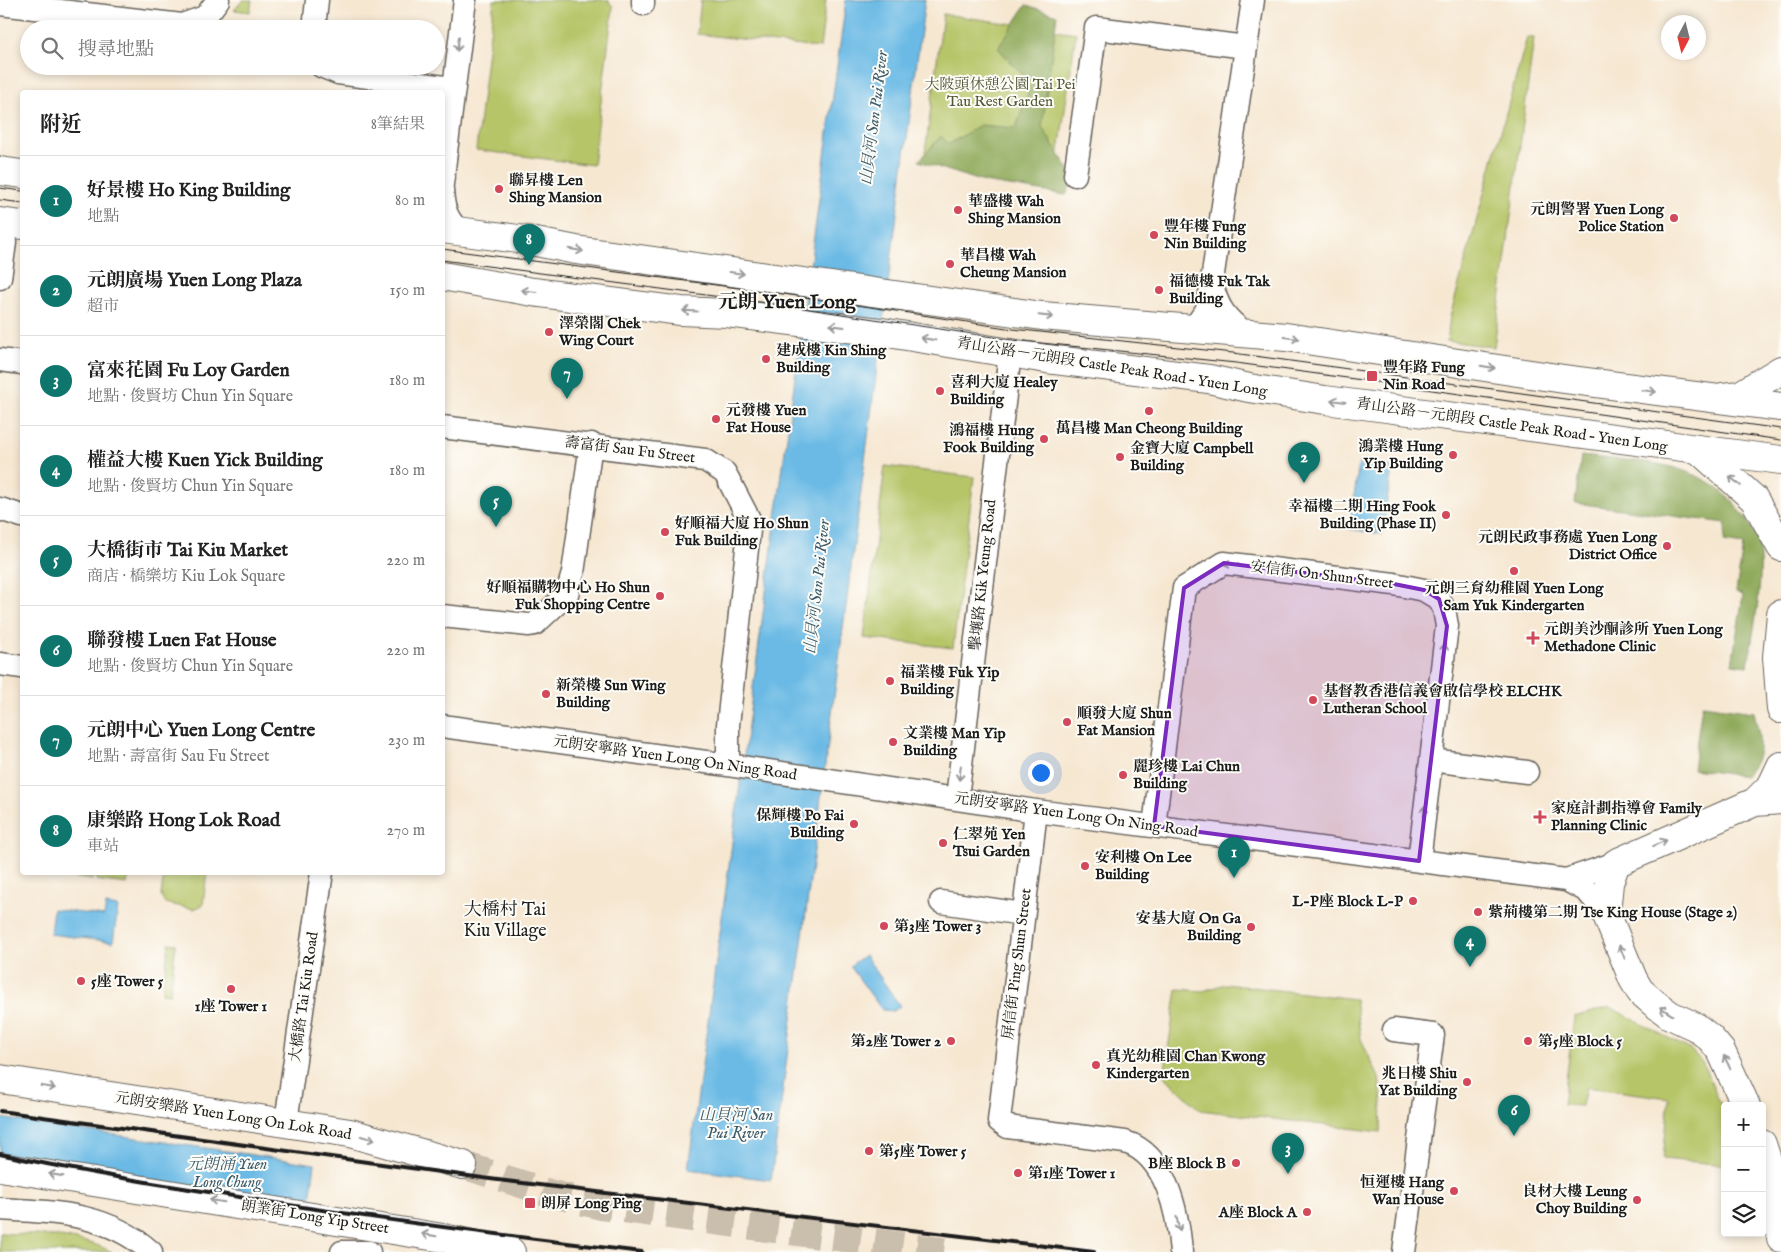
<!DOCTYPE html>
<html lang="zh-TW">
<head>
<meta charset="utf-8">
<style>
  :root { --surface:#fff; --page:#f2f2f2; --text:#222; --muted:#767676; --line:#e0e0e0; --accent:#0f766e }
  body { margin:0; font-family:"IM FELL English","Noto Serif TC",serif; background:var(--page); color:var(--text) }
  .controls { position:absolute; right:15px; bottom:15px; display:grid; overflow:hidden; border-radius:5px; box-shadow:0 2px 8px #0003 }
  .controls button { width:45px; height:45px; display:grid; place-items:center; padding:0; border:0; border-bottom:1px solid var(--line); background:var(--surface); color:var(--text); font:25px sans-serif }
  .compass { position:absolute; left:1661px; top:15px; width:45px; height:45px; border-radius:50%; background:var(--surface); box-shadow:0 2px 8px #0003; rotate:187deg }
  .you { position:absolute; left:1040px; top:772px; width:18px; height:18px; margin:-12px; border:4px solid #fff; border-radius:50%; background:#1a73e8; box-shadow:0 0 0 8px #1a73e833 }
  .badge { display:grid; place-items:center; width:32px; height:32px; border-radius:50%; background:var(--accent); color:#fff; font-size:16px; font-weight:700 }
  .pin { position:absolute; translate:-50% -41px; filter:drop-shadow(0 1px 2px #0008) }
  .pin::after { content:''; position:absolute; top:26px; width:18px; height:15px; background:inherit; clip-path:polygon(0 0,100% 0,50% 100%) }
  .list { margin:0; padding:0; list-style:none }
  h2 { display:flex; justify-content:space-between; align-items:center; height:65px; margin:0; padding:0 20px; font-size:21px }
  h2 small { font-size:16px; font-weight:400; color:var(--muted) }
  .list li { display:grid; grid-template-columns:32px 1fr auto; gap:15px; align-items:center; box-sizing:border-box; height:90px; padding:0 20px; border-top:1px solid var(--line) }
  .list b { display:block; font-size:19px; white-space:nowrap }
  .list p { margin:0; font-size:16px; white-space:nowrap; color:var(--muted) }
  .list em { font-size:16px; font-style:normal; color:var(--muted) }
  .icon { flex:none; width:28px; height:28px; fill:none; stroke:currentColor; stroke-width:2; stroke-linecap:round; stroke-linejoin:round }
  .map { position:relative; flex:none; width:1781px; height:1252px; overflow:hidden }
  .search { position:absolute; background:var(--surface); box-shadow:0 2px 8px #0003; left:20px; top:20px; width:425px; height:55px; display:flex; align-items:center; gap:12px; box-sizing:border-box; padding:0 18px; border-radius:28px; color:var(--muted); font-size:19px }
  .panel { position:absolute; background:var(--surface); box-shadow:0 2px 8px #0003; left:20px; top:90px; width:425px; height:785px; border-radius:5px }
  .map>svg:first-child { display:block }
  .green { fill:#b6c568; stroke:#697042 }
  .forest { fill:#90aa5c; stroke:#56633c }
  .water { fill:#6abae5; stroke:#436b80 }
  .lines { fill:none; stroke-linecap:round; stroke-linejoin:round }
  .major-tunnel { stroke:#cabead; stroke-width:28; stroke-dasharray:28 14; stroke-linecap:butt }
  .minor-casing { stroke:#68635b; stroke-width:25 }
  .major-casing { stroke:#68635b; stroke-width:30 }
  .minor { stroke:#fff; stroke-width:22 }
  .major { stroke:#fff; stroke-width:28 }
  .tram { stroke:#1c1c1c; stroke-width:1 }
  .rail { stroke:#1c1c1c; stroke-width:4 }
  .oneway { stroke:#999 }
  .marked { fill:#7b2cbf; fill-opacity:0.2; stroke:#7b2cbf; stroke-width:4; stroke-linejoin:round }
  .poi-dot { fill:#d1495b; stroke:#fdfcf7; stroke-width:2 }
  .labels { text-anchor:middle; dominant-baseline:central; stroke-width:4; stroke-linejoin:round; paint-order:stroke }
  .park-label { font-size:15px; fill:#525737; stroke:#fdfcf7 }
  .poi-label { font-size:15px; font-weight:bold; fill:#1c1c1c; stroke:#fdfcf7; text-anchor:start }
  .street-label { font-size:15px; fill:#1c1c1c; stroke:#fdfcf7 }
  .water-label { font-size:16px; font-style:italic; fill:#3b5b6c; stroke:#fdfcf7 }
  .quarter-label { font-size:18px; fill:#1c1c1c; stroke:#fdfcf7 }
  .district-label { font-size:20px; font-weight:bold; fill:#1c1c1c; stroke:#fdfcf7 }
</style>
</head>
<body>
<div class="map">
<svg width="1781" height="1252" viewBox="0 0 1781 1252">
  <rect width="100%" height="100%" fill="#fdfcf7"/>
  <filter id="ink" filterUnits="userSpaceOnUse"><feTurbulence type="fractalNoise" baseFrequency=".02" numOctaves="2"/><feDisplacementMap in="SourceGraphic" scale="10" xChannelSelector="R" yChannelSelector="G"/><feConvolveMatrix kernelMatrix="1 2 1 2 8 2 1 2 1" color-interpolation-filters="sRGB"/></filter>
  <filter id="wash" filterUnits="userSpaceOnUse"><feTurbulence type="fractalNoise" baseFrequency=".0096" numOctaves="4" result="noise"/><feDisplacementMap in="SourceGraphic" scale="20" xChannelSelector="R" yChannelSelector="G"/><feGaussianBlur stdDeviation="1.12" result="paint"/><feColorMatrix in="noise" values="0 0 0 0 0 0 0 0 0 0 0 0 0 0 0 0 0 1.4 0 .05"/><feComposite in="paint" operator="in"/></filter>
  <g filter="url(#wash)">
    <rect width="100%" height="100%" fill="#f6e7d1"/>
    <!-- green -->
    <path class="green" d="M243 0H252L250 12 234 10Z
      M494 0H608L613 7 593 165 476 150Z
      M701 0H826L820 48 697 34Z
      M943 14 1076 33 1056 172 925 153Z
      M1527 37 1534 38 1494 347 1447 341 1450 317Z
      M885 466 974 477 953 648 864 638Z
      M41 872H93V873L92 880Z
      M97 873H129L127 884 96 880Z
      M164 873H207L203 905 194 909 164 903 161 895Z
      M169 943 176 944 170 994 162 993Z
      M1225 984 1355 999 1361 1039 1379 1078 1382 1099 1381 1132 1200 1110 1164 1076 1177 989 1203 991Z
      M1610 1007 1691 1050 1702 1062 1725 1114V1165L1663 1159 1669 1098 1586 1087 1582 1106 1563 1105 1574 1017Z
      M0 1233C34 1235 82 1235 112 1252H0Z"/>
    <!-- forest -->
    <path class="forest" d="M1026 5 1057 15 1042 127 1074 178 1066 195 984 182 919 161 941 136 949 144 980 125 1016 128 1031 84 998 48Z
      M1581 456C1640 462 1701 459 1740 511 1748 521 1758 536 1759 548 1764 584 1753 630 1748 666L1732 664 1743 595 1736 592 1743 545 1724 542 1726 523 1575 503Z
      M1702 705 1754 712C1760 737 1765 757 1745 776L1693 769Z"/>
    <!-- water -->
    <path class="water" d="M846 0H925L771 1180 688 1169Z
      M1359 463 1392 468 1382 534 1349 529Z
      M106 905 118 907 113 942 50 934 53 909 104 916Z
      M865 955 900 1006 893 1011 882 1010 850 966Z
      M0 1118 315 1164 309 1207 0 1154Z"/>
  </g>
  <g filter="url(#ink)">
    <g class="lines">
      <!-- major-tunnel -->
      <path class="major-tunnel" d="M463 1165 549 1193 601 1206 948 1252"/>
      <defs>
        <path id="minor" d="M0 4 182 25 205 17 218 0
          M643 4V0
          M314 29 317 0
          M321 66 338 73 452 88
          M1075 175 1096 28 1246 47
          M442 184 465 0
          M442 189C443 208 446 218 459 231
          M0 278 5 243 4 222
          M1212 284C1217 307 1226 319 1244 332
          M1193 329 1206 311 1209 301 1253 0
          M0 360 22 363
          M442 427 705 460 725 473 750 521 728 725V765
          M0 509 22 516
          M442 616 529 625 535 624 567 594 573 573 591 444
          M0 664 22 667
          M442 726 728 765 1036 811 1566 880 1616 863
          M1431 760 1527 772
          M957 798 1010 353
          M1036 811 999 1121 1008 1127 1125 1142C1167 1155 1178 1214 1181 1252
          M1154 826 1184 588 1224 563 1394 584 1424 590 1439 599 1444 609 1447 626 1419 861
          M1566 880 1587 891 1606 913
          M941 902 1023 914
          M1394 1030 1433 1035 1404 1252
          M286 1122 322 872
          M0 1209C55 1212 108 1213 151 1252
          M342 1252H369"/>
        <path id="major" d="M0 171 22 174
          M0 222 22 225
          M442 229 526 240 576 250 1042 316 1286 337 1564 379 1781 407
          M442 276 533 292 681 311 727 313 888 333 1047 359 1209 379 1249 388 1325 400 1781 460
          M1723 397 1740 395 1781 370
          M1699 450 1754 499 1781 547
          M1781 614 1777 657 1781 709
          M1755 802 1772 785 1781 766
          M0 1079 350 1133 463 1165
          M1746 1106 1721 1051 1710 1038 1696 1027 1670 1015 1654 1003 1640 991 1633 979 1606 913 1609 883 1616 863 1755 802 1781 800
          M1762 1144 1772 1175 1781 1238
          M0 1167 443 1238 511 1252"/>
      </defs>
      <!-- minor casing -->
      <use href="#minor" class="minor-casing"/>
      <!-- major casing -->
      <use href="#major" class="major-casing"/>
      <!-- minor -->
      <use href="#minor" class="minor"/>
      <!-- major -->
      <use href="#major" class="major"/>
      <!-- tram -->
      <path class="tram" d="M0 188 22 191
        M0 200 22 203
        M442 249 792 295 1013 329 1233 353 1781 429
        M442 260 789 306 1012 340 1236 363 1362 380 1781 440"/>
      <!-- rail -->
      <path class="rail" d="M0 1111 490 1179 1094 1252
        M0 1154C71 1170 143 1182 215 1193 357 1217 499 1235 642 1252"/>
    </g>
    <!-- one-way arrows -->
    <defs><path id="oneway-shaft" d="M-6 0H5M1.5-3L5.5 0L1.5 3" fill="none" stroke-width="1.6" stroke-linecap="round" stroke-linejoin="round" transform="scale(1.25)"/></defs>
    <g class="oneway">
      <use href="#oneway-shaft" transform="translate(458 44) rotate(98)"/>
      <use href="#oneway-shaft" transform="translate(576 250) rotate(10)"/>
      <use href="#oneway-shaft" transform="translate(737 273) rotate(8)"/>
      <use href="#oneway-shaft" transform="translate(529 291) rotate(-172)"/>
      <use href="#oneway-shaft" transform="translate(690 311) rotate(-177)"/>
      <use href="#oneway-shaft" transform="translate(1046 316) rotate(6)"/>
      <use href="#oneway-shaft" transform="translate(837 326) rotate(-173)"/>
      <use href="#oneway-shaft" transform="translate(1292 338) rotate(8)"/>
      <use href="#oneway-shaft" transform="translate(928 339) rotate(-170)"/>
      <use href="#oneway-shaft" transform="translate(1488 367) rotate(9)"/>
      <use href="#oneway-shaft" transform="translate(1649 391) rotate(8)"/>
      <use href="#oneway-shaft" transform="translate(1338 401) rotate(-172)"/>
      <use href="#oneway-shaft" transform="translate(1735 481) rotate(-140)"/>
      <use href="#oneway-shaft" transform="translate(1231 564) rotate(-178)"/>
      <use href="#oneway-shaft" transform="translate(1444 651) rotate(-83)"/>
      <use href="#oneway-shaft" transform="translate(960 773) rotate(97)"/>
      <use href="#oneway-shaft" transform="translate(1424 813) rotate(-83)"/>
      <use href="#oneway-shaft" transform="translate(1660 843) rotate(-24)"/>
      <use href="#oneway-shaft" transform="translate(1622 952) rotate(-112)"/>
      <use href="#oneway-shaft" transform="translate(1666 1011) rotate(-147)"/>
      <use href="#oneway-shaft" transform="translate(1727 1062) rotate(-116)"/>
      <use href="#oneway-shaft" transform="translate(48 1087) rotate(9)"/>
      <use href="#oneway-shaft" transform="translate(368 1138) rotate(15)"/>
      <use href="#oneway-shaft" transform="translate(56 1175) rotate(-171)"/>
      <use href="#oneway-shaft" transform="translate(217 1201) rotate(-171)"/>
      <use href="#oneway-shaft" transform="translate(1178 1224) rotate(78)"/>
      <use href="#oneway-shaft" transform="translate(429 1235) rotate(-171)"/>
    </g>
  </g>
  <!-- marked area -->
  <path class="marked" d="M1224 563 1394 584 1424 590 1439 599 1447 626 1419 861 1154 826 1184 588Z"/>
  <!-- markers -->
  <g class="poi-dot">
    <circle cx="499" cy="189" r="5"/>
    <circle cx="958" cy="210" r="5"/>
    <circle cx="1674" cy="218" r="5"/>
    <circle cx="1154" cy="235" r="5"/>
    <circle cx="950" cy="264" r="5"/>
    <circle cx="1159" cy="290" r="5"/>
    <circle cx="549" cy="332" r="5"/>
    <circle cx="766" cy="359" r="5"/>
    <rect x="1366" y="370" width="12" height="12" rx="2.5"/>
    <circle cx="940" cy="391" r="5"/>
    <circle cx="1149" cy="411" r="5"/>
    <circle cx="716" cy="419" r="5"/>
    <circle cx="1044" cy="439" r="5"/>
    <circle cx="1453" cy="455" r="5"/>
    <circle cx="1120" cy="457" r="5"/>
    <circle cx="1446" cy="515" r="5"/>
    <circle cx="665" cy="532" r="5"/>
    <circle cx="1667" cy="546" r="5"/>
    <circle cx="1514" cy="571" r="5"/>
    <circle cx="660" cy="596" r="5"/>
    <path d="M1530.5 630.5h5v5h5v5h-5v5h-5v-5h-5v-5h5z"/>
    <circle cx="890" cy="681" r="5"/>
    <circle cx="546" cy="694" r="5"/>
    <circle cx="1313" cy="700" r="5"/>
    <circle cx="1067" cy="722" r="5"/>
    <circle cx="893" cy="742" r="5"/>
    <circle cx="1123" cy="775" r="5"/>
    <path d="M1537.5 809.5h5v5h5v5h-5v5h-5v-5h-5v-5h5z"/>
    <circle cx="854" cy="824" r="5"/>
    <circle cx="943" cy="843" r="5"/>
    <circle cx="1085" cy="866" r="5"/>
    <circle cx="1413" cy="901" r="5"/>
    <circle cx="1478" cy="912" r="5"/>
    <circle cx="884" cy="926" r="5"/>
    <circle cx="1251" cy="927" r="5"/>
    <circle cx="81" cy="981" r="5"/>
    <circle cx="231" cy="989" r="5"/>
    <circle cx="951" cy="1041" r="5"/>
    <circle cx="1528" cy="1041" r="5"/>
    <circle cx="1096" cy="1065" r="5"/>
    <circle cx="1467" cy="1082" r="5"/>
    <circle cx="869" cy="1151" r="5"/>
    <circle cx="1236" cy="1163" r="5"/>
    <circle cx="1018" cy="1173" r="5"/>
    <circle cx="1454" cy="1191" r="5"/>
    <circle cx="1637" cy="1200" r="5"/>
    <rect x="524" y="1197" width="12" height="12" rx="2.5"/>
    <circle cx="1307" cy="1212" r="5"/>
  </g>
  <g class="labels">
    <!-- park labels -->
    <g class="park-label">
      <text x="1000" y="84">大陂頭休憩公園 Tai Pei<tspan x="1000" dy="17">Tau Rest Garden</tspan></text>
    </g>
    <!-- poi labels -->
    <g class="poi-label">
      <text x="509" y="180">聯昇樓 Len<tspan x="509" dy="17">Shing Mansion</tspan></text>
      <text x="968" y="201">華盛樓 Wah<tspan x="968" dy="17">Shing Mansion</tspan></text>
      <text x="1664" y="209" text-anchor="end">元朗警署 Yuen Long<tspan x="1664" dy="17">Police Station</tspan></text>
      <text x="1164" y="226">豐年樓 Fung<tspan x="1164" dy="17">Nin Building</tspan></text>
      <text x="960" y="255">華昌樓 Wah<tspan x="960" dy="17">Cheung Mansion</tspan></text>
      <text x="1169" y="281">福德樓 Fuk Tak<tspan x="1169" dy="17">Building</tspan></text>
      <text x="559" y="323">澤榮閣 Chek<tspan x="559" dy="17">Wing Court</tspan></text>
      <text x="776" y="350">建成樓 Kin Shing<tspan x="776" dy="17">Building</tspan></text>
      <text x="1383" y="367">豐年路 Fung<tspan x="1383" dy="17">Nin Road</tspan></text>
      <text x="950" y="382">喜利大廈 Healey<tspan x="950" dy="17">Building</tspan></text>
      <text x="726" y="410">元發樓 Yuen<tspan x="726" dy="17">Fat House</tspan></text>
      <text x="1149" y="428" text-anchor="middle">萬昌樓 Man Cheong Building</text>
      <text x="1034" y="430" text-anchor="end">鴻福樓 Hung<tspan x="1034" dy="17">Fook Building</tspan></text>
      <text x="1443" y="446" text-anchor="end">鴻業樓 Hung<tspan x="1443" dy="17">Yip Building</tspan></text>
      <text x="1130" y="448">金寶大廈 Campbell<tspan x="1130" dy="17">Building</tspan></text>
      <text x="1436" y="506" text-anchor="end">幸福樓二期 Hing Fook<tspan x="1436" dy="17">Building (Phase II)</tspan></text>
      <text x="675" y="523">好順福大廈 Ho Shun<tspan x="675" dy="17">Fuk Building</tspan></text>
      <text x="1657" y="537" text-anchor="end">元朗民政事務處 Yuen Long<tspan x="1657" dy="17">District Office</tspan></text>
      <text x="650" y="587" text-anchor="end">好順福購物中心 Ho Shun<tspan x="650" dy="17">Fuk Shopping Centre</tspan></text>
      <text x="1514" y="588" text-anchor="middle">元朗三育幼稚園 Yuen Long<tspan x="1514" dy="17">Sam Yuk Kindergarten</tspan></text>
      <text x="1544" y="629">元朗美沙酮診所 Yuen Long<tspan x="1544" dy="17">Methadone Clinic</tspan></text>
      <text x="900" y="672">福業樓 Fuk Yip<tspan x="900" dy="17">Building</tspan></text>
      <text x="556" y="685">新榮樓 Sun Wing<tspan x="556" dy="17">Building</tspan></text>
      <text x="1323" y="691">基督教香港信義會啟信學校 ELCHK<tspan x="1323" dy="17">Lutheran School</tspan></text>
      <text x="1077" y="713">順發大廈 Shun<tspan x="1077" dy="17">Fat Mansion</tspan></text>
      <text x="903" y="733">文業樓 Man Yip<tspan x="903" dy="17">Building</tspan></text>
      <text x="1133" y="766">麗珍樓 Lai Chun<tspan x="1133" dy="17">Building</tspan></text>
      <text x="1551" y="808">家庭計劃指導會 Family<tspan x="1551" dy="17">Planning Clinic</tspan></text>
      <text x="844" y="815" text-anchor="end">保輝樓 Po Fai<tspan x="844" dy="17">Building</tspan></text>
      <text x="953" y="834">仁翠苑 Yen<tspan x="953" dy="17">Tsui Garden</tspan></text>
      <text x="1095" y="857">安利樓 On Lee<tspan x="1095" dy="17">Building</tspan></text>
      <text x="1403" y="901" text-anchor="end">L-P座 Block L-P</text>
      <text x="1488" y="912">紫荊樓第二期 Tse King House (Stage 2)</text>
      <text x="1241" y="918" text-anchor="end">安基大廈 On Ga<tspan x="1241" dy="17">Building</tspan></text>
      <text x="894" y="926">第3座 Tower 3</text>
      <text x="91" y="981">5座 Tower 5</text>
      <text x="231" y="1006" text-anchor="middle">1座 Tower 1</text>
      <text x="941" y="1041" text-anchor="end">第2座 Tower 2</text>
      <text x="1538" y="1041">第5座 Block 5</text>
      <text x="1106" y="1056">真光幼稚園 Chan Kwong<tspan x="1106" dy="17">Kindergarten</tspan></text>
      <text x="1457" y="1073" text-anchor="end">兆日樓 Shiu<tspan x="1457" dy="17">Yat Building</tspan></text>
      <text x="879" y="1151">第5座 Tower 5</text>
      <text x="1226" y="1163" text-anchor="end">B座 Block B</text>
      <text x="1028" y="1173">第1座 Tower 1</text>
      <text x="1444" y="1182" text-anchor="end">恒運樓 Hang<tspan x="1444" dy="17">Wan House</tspan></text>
      <text x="1627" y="1191" text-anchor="end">良材大樓 Leung<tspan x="1627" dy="17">Choy Building</tspan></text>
      <text x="541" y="1203">朗屏 Long Ping</text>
      <text x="1297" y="1212" text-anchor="end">A座 Block A</text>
    </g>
    <!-- street labels -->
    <g class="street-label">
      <text transform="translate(1112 367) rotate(9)">青山公路－元朗段 Castle Peak Road – Yuen Long</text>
      <text transform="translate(1512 425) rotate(8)">青山公路－元朗段 Castle Peak Road – Yuen Long</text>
      <text transform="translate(630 450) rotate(7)">壽富街 Sau Fu Street</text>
      <text transform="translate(983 575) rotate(-84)">擊壤路 Kik Yeung Road</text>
      <text transform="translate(1322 575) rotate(7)">安信街 On Shun Street</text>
      <text transform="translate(675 758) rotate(8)">元朗安寧路 Yuen Long On Ning Road</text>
      <text transform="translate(1076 815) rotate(8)">元朗安寧路 Yuen Long On Ning Road</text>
      <text transform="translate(1017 964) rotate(-83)">屏信街 Ping Shun Street</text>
      <text transform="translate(304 997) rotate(-82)">大橋路 Tai Kiu Road</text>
      <text transform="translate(233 1116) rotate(9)">元朗安樂路 Yuen Long On Lok Road</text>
      <text transform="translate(315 1217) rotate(9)">朗業街 Long Yip Street</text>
    </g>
    <!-- water labels -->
    <g class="water-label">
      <text transform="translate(875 118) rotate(-83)">山貝河 San Pui River</text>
      <text transform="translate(818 587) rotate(-84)">山貝河 San Pui River</text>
      <text x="736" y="1116">山貝河 San<tspan x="736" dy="18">Pui River</tspan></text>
      <text x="227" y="1165">元朗涌 Yuen<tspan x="227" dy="18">Long Chung</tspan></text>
    </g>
    <!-- quarter labels -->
    <g class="quarter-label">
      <text x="505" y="910">大橋村 Tai<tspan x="505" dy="21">Kiu Village</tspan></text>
    </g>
    <!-- district labels -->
    <g class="district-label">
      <text x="787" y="302">元朗 Yuen Long</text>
    </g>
  </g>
</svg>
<div class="controls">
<button>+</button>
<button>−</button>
<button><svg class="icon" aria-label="layers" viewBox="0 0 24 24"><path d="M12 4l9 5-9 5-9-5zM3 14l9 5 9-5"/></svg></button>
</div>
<svg class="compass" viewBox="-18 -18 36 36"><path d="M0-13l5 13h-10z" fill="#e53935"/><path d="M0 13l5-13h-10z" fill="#767676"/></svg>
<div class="you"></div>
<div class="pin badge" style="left:1234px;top:878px">1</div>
<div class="pin badge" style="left:1304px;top:483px">2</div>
<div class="pin badge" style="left:1288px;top:1174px">3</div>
<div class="pin badge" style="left:1470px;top:967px">4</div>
<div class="pin badge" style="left:496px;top:527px">5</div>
<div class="pin badge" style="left:1514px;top:1136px">6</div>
<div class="pin badge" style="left:567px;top:399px">7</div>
<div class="pin badge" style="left:529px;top:265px">8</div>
<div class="search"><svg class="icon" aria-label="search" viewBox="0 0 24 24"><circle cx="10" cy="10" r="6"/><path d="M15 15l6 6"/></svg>搜尋地點</div>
<section class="panel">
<h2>附近<small>8筆結果</small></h2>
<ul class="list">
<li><span class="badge">1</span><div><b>好景樓 Ho King Building</b><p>地點</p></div><em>80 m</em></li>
<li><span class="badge">2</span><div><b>元朗廣場 Yuen Long Plaza</b><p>超市</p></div><em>150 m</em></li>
<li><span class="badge">3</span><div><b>富來花園 Fu Loy Garden</b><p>地點 · 俊賢坊 Chun Yin Square</p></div><em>180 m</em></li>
<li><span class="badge">4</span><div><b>權益大樓 Kuen Yick Building</b><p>地點 · 俊賢坊 Chun Yin Square</p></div><em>180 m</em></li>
<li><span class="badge">5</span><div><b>大橋街市 Tai Kiu Market</b><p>商店 · 橋樂坊 Kiu Lok Square</p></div><em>220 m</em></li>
<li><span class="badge">6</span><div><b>聯發樓 Luen Fat House</b><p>地點 · 俊賢坊 Chun Yin Square</p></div><em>220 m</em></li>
<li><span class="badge">7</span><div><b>元朗中心 Yuen Long Centre</b><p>地點 · 壽富街 Sau Fu Street</p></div><em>230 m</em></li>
<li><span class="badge">8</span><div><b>康樂路 Hong Lok Road</b><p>車站</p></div><em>270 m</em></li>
</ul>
</section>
</div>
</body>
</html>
